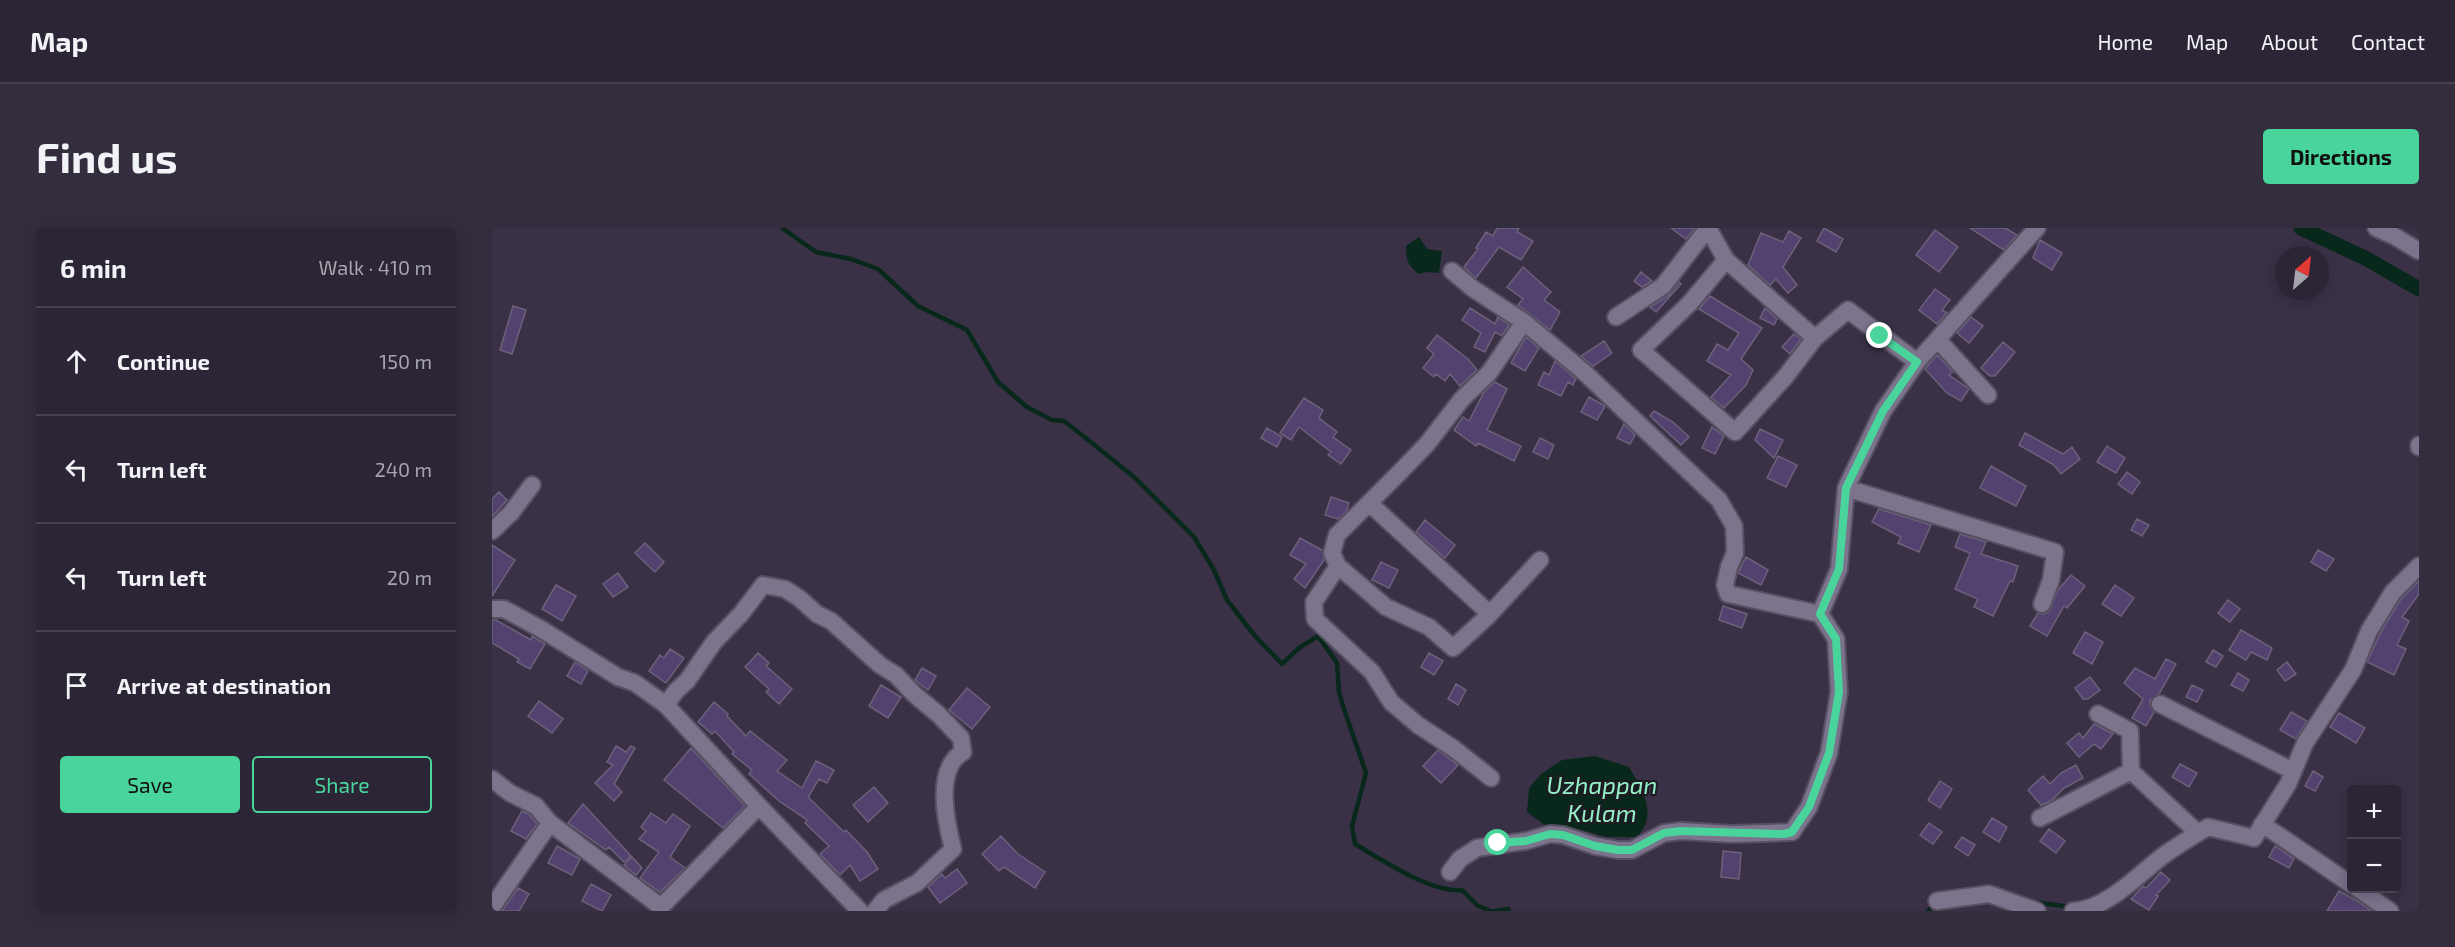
<!DOCTYPE html>
<html lang="en">
<head>
<meta charset="utf-8">
<style>
  :root { --surface:#2c2535; --page:#342d3d; --text:#f1f3f6; --muted:#a6a5ad; --line:#484250; --accent:#49d49c }
  body { margin:0; font-family:"Exo 2",sans-serif; background:var(--page); color:var(--text) }
  .controls { position:absolute; right:18px; bottom:18px; display:grid; overflow:hidden; border-radius:6px; box-shadow:0 3px 15px #0003 }
  .controls button { width:54px; height:54px; display:grid; place-items:center; padding:0; border:0; border-bottom:2px solid var(--line); background:var(--surface); color:var(--text); font:30px sans-serif }
  .compass { position:absolute; left:1783px; top:18px; width:54px; height:54px; border-radius:50%; background:var(--surface); box-shadow:0 3px 15px #0003; rotate:28deg }
  .stop { position:absolute; width:18px; height:18px; margin:-14px; border:4px solid #49d49c; border-radius:50%; background:#fff }
  .stop.end { background:#49d49c; border-color:#fff; box-shadow:0 2px 6px #0008 }
  .list { margin:0; padding:0; list-style:none }
  h2 { display:flex; justify-content:space-between; align-items:center; height:78px; margin:0; padding:0 24px; font-size:26px }
  h2 small { font-size:20px; font-weight:400; color:var(--muted) }
  .list li { display:grid; grid-template-columns:39px 1fr auto; gap:18px; align-items:center; box-sizing:border-box; height:108px; padding:0 24px; border-top:2px solid var(--line) }
  .list b { display:block; font-size:22px; white-space:nowrap }
  .list em { font-size:20px; font-style:normal; color:var(--muted) }
  .actions { display:flex; gap:12px; padding:18px 24px }
  .actions a { flex:1; padding:14px 0; border:2px solid var(--accent); border-radius:6px; text-align:center; font-size:21px; color:var(--accent) }
  .actions .main { background:var(--accent); color:#111 }
  .icon { flex:none; width:33px; height:33px; fill:none; stroke:currentColor; stroke-width:2; stroke-linecap:round; stroke-linejoin:round }
  .map { position:relative; flex:none; width:1927px; height:683px; overflow:hidden; border-radius:6px }
  header { display:flex; align-items:center; gap:36px; box-sizing:border-box; height:84px; padding:0 30px; background:var(--surface); border-bottom:2px solid var(--line) }
  header strong { font-size:28px }
  nav { display:flex; gap:33px; margin-inline-start:auto; font-size:21px }
  .intro { display:flex; align-items:center; justify-content:space-between; box-sizing:border-box; height:144px; padding:0 36px }
  h1 { margin:0; font-size:42px }
  .button { padding:15px 27px; border-radius:6px; background:var(--accent); color:#111; font-size:21px; font-weight:700 }
  main { display:flex; gap:36px; padding:0 36px }
  aside { flex:1; background:var(--surface); border-radius:6px; box-shadow:0 3px 15px #0003 }
  .map>svg:first-child { display:block }
  .water { fill:#07281b }
  .lines { fill:none; stroke-linecap:round; stroke-linejoin:round }
  .stream { stroke:#07281b; stroke-width:4.5 }
  .canal { stroke:#07281b; stroke-width:15 }
  .building { fill:#53416f; stroke:#6b627a; stroke-width:1.5 }
  .minor-casing { stroke:#575062; stroke-width:20 }
  .minor { stroke:#7c738c; stroke-width:16 }
  .route { stroke:#49d49c; stroke-width:8 }
  .labels { text-anchor:middle; dominant-baseline:central; stroke-width:4.5; stroke-linejoin:round; paint-order:stroke }
  .water-label { font-size:24px; font-style:italic; fill:#94f0c5; stroke:#1f1b25 }
</style>
</head>
<body>
<header>
<strong>Map</strong>
<nav><a>Home</a><a>Map</a><a>About</a><a>Contact</a></nav>
</header>
<div class="intro"><h1>Find us</h1><a class="button">Directions</a></div>
<main>
<aside>
<h2>6 min<small>Walk · 410 m</small></h2>
<ul class="list">
<li><svg class="icon" aria-label="ahead" viewBox="0 0 24 24"><path d="M12 20V5M6 11l6-6 6 6"/></svg><div><b>Continue</b></div><em>150 m</em></li>
<li><svg class="icon" aria-label="left" viewBox="0 0 24 24"><path d="M17 20v-9H6M10 6l-5 5 5 5"/></svg><div><b>Turn left</b></div><em>240 m</em></li>
<li><svg class="icon" aria-label="left" viewBox="0 0 24 24"><path d="M17 20v-9H6M10 6l-5 5 5 5"/></svg><div><b>Turn left</b></div><em>20 m</em></li>
<li><svg class="icon" aria-label="arrive" viewBox="0 0 24 24"><path d="M6 21V4h12l-3 4 3 4H6"/></svg><div><b>Arrive at destination</b></div></li>
</ul>
<div class="actions"><a class="main">Save</a><a>Share</a></div>
</aside>
<div class="map">
<svg width="1927" height="683" viewBox="0 0 1927 683">
  <rect width="100%" height="100%" fill="#3a3147"/>
  <!-- water -->
  <path class="water" d="M927 9 935 21 950 23 947 45 935 44 927 46C916 38 914 32 914 18Z
    M1103 528 1137 539C1150 563 1167 585 1145 609H1114L1082 600 1054 598 1035 584 1037 560 1049 546 1070 532Z"/>
  <g class="lines">
    <!-- stream -->
    <path class="stream" d="M290 0 324 24 359 31 386 41 426 78 475 102 506 154 535 179 560 192 572 193 595 211 642 249 702 309 722 342 735 372 763 408 790 436 807 420 826 408 845 435 847 464 851 478 874 545 860 598 863 616C890 632 939 665 970 662L986 678 999 683
      M1455 664 1482 660
      M1542 674 1578 679
      M1003 683 1016 681 1017 683
      M1436 683 1442 675"/>
    <!-- canal -->
    <path class="canal" d="M1809 0 1875 31 1927 61"/>
  </g>
  <!-- building -->
  <path class="building" d="M1005 0H1027L1025 4 1041 13 1029 32 1007 19 984 50 972 39 986 21 984 20 994 4 1001 8Z
    M1179 0H1203L1194 11Z
    M1332 0 1351 11 1344 24 1325 13Z
    M1478 0H1513L1525 7 1512 22Z
    M1443 2 1466 19 1447 44 1424 27Z
    M1297 3 1309 10 1291 39 1305 57 1296 65 1284 51 1278 57 1256 37 1269 5 1291 14Z
    M1548 12 1570 25 1560 42 1541 30Z
    M1031 39 1059 64 1052 72 1068 84 1058 102 1026 77 1031 71 1015 59Z
    M1149 44 1160 53 1150 59 1142 53Z
    M1187 54 1189 56 1164 84 1158 79 1177 67Z
    M1443 61 1458 72 1450 82 1455 85 1445 96 1427 82Z
    M1218 68 1270 100 1249 131 1261 142 1254 157 1232 180 1219 169 1239 147 1215 133 1225 116 1236 122 1247 105 1207 81Z
    M21 78 34 82 20 126 8 122Z
    M978 80 1003 96 1006 89 1017 97 1010 108 1003 104 993 124 982 119 989 105 970 92Z
    M1273 80 1285 91 1282 97 1268 90Z
    M1479 89 1491 98 1477 115 1465 105Z
    M1302 106 1309 111 1298 126 1290 119Z
    M945 107 976 131 985 142 968 158 958 146 953 153 944 146 942 149 931 140 942 126 935 120Z
    M1034 109 1047 120 1033 143 1019 135Z
    M1112 113 1120 125 1101 138 1089 128Z
    M1511 114 1523 124 1503 148H1498L1489 140Z
    M1445 127 1461 144 1457 147 1477 161 1469 173 1455 165 1433 141Z
    M1063 133 1084 151 1081 157 1076 154 1069 168 1046 157 1052 144 1057 147Z
    M1003 154 1015 161 995 202 1029 218 1022 233 986 215 984 218 962 202 971 189 977 193 992 164Z
    M1097 169 1113 178 1105 192 1089 184Z
    M812 170 831 182 827 190 845 204 841 209 859 222 849 236 836 227 839 224 807 199 799 212 788 205Z
    M1162 183 1181 194 1197 209 1189 217 1158 188Z
    M1132 196 1143 207 1138 216 1125 210Z
    M1220 199 1232 208 1223 226 1210 220Z
    M775 200 790 209 785 219 769 210Z
    M1268 201 1291 212 1282 230 1263 212Z
    M1533 205 1571 226 1580 219 1588 231 1569 246 1562 237 1527 217Z
    M1048 210 1062 217 1056 231 1041 224Z
    M1615 218 1633 230 1624 245 1605 234Z
    M1286 228 1305 237 1294 259 1275 250Z
    M1499 238 1534 258 1524 278 1488 260Z
    M1635 244 1648 254 1640 266 1626 256Z
    M7 264 15 272 0 289V271Z
    M839 269 857 275 854 284 846 291 833 287Z
    M1387 281 1439 297 1427 324 1406 315 1409 309 1380 294Z
    M1645 291 1657 297 1650 308 1639 302Z
    M933 292 963 317 953 330 924 304Z
    M1468 306 1494 314 1489 326 1526 338 1521 354 1518 353 1501 388 1482 379 1486 371 1463 361 1478 325 1463 319Z
    M808 310 830 322 832 332 813 360 802 351 814 336 798 327Z
    M153 315 172 334 163 344 143 325Z
    M0 317 23 332 0 368Z
    M1826 322 1842 331 1834 343 1819 334Z
    M1254 329 1276 342 1269 357 1246 345Z
    M889 334 906 342 897 360 880 352Z
    M126 345 136 359 121 369 111 356Z
    M1579 347 1593 358 1575 380 1572 378 1555 408 1538 398 1546 385 1551 386 1557 384 1566 362Z
    M1927 353V366L1910 389 1917 393 1905 417 1914 421 1902 447 1875 434 1890 402 1909 371Z
    M64 357 84 368 70 393 50 381Z
    M1623 357 1642 370 1629 388 1610 376Z
    M1736 372 1748 381 1738 394 1726 385Z
    M1231 378 1255 386 1250 400 1227 392Z
    M0 392H4L39 412 40 408 53 416 38 441 25 434 27 431 0 415Z
    M1749 402 1780 420 1775 432 1759 424 1754 432 1737 422Z
    M1593 404 1611 414 1600 436 1581 425Z
    M178 421 192 430 174 455 157 443 168 427 172 430Z
    M1721 422 1731 428 1724 439 1714 434Z
    M266 425 277 435 274 438 300 461 287 476 274 464 277 461 253 439Z
    M937 425 951 433 942 447 929 439Z
    M1674 431 1684 436 1667 466 1658 472V477L1662 484 1654 498 1640 490 1651 471 1632 455 1643 440 1663 451Z
    M83 434 96 443 89 456 75 448Z
    M1795 434 1804 446 1793 453 1785 442Z
    M430 440 444 448 436 462 423 452Z
    M1746 445 1757 452 1751 463 1739 457Z
    M1598 449 1608 462 1596 471H1591L1583 460Z
    M964 456 974 462 966 477 956 471Z
    M389 457 409 469 396 490 377 478Z
    M1700 457 1711 462 1705 474 1694 469Z
    M475 460 498 479 480 501 457 482Z
    M47 473 71 491 60 505 36 488Z
    M222 474 236 486 235 488 254 508 258 503 295 532 285 543 310 560 324 533 342 542 335 555 327 551 316 569 352 604 354 602 375 624 386 641 368 653 358 637 348 647 328 626 337 618 313 595 315 592 287 573 257 546 260 542 240 526 242 524 223 503 220 506 206 494Z
    M1799 484 1815 493 1804 511 1788 502Z
    M1847 485 1873 500 1864 515 1838 499Z
    M1602 496 1621 506 1609 521 1602 516 1587 529 1575 515 1587 505 1591 510Z
    M124 518 134 524 139 518 143 520 122 556 130 564 122 573 103 555 121 537 115 534Z
    M199 520 253 578 231 600 172 552Z
    M946 522 966 537 949 555 931 538Z
    M1688 536 1705 545 1697 559 1680 549Z
    M1584 537 1591 550 1572 560 1559 573 1549 577 1536 562 1551 548 1558 556 1569 545Z
    M1821 543 1831 549 1823 563 1813 558Z
    M1448 553 1460 561 1448 580 1436 572Z
    M382 559 396 575 376 594 361 577Z
    M91 576 139 628 132 634 117 619 114 622 76 595Z
    M30 583 37 586 45 596 34 611 19 603Z
    M159 585 174 595 181 586 198 598 178 629 193 640 168 664 148 650 167 624 147 611 154 603 149 599Z
    M1500 590 1515 599 1507 614 1491 604Z
    M1437 595 1450 604 1441 616 1428 607Z
    M1557 601 1573 613 1564 625 1548 613Z
    M509 608 526 626 553 644 543 660 512 639 507 643 490 626Z
    M1470 609 1483 617 1476 628 1463 619Z
    M65 618 88 631 80 647 56 635Z
    M1783 618 1802 631 1797 640 1777 629Z
    M1231 623 1249 625 1247 651 1229 649Z
    M140 629 150 640 144 647 132 637Z
    M465 641 475 655 448 675 436 659 450 646 453 650Z
    M1669 644 1678 652 1664 667 1666 668 1657 682 1639 671 1651 658 1654 660Z
    M99 656 119 667 110 683 90 673Z
    M26 660 37 666 27 683H10Z
    M1847 663 1865 673 1880 683H1835Z"/>
  <g class="lines">
    <defs>
      <path id="minor" d="M1216 0 1234 32 1323 110 1356 82 1425 134
        M1884 0 1902 8 1927 23
        M1234 32 1198 75 1149 122 1243 204 1294 148 1323 110
        M960 43 980 60 1032 94 1092 144 1227 272 1242 298 1243 325 1237 339 1233 357 1236 366 1328 386
        M1124 89 1171 58 1216 0
        M1446 112 1496 167
        M1927 217V219
        M1354 260 1563 324 1559 352 1550 376
        M877 275 998 386
        M0 303 19 285 40 257
        M846 338 894 379 937 399 961 420 996 388 1048 332
        M0 381H12L49 401 126 449 143 455 174 477 184 463 195 453 222 414 249 386 271 357 293 361 307 370 325 386 339 393 388 437 404 447 422 466 447 487 469 510 471 524C442 541 454 594 461 621L425 655 392 672 383 683
        M1668 476 1801 543
        M174 477 267 578 368 683
        M1606 486 1638 503 1639 543 1706 605
        M999 550 961 520 926 497 899 474 880 444 823 391 822 374 846 338 840 325 845 307 909 243 935 216 970 171 997 145 1032 94
        M0 551 18 565 44 578 58 595 169 679 267 578
        M1548 590 1639 543
        M1770 596 1860 657
        M958 644 968 631 985 620 1034 613 1058 606 1071 607 1103 618 1126 622H1140L1172 605 1189 603 1240 606 1300 604 1317 579 1337 525 1347 464 1344 411 1328 386 1347 341 1354 260 1391 183 1425 134 1545 0
        M1865 660 1898 683
        M1445 673 1497 666 1545 683
        M0 679 58 595
        M1581 683C1614 682 1647 646 1672 627 1686 617 1701 608 1716 599L1762 610 1796 556 1813 515 1861 442 1877 403 1901 364 1927 338"/>
    </defs>
    <!-- minor casing -->
    <use href="#minor" class="minor-casing"/>
    <!-- minor -->
    <use href="#minor" class="minor"/>
  </g>
  <g class="lines">
    <!-- route -->
    <path class="route" d="M1006 615 1034 613 1058 606 1071 607 1103 618 1126 622H1140L1172 605 1189 603 1292 606 1300 604 1317 579 1337 525 1347 464 1344 411 1328 386 1347 341 1354 260 1391 183 1425 134 1388 108"/>
  </g>
  <g class="labels">
    <!-- water labels -->
    <g class="water-label">
      <text x="1110" y="556">Uzhappan<tspan x="1110" dy="28">Kulam</tspan></text>
    </g>
  </g>
</svg>
<div class="controls">
<button>+</button>
<button>−</button>
</div>
<svg class="compass" viewBox="-18 -18 36 36"><path d="M0-13l5 13h-10z" fill="#e53935"/><path d="M0 13l5-13h-10z" fill="#a6a5ad"/></svg>
<div class="stop" style="left:1006px;top:615px"></div>
<div class="stop end" style="left:1388px;top:108px"></div>
</div>
</main>
</body>
</html>
